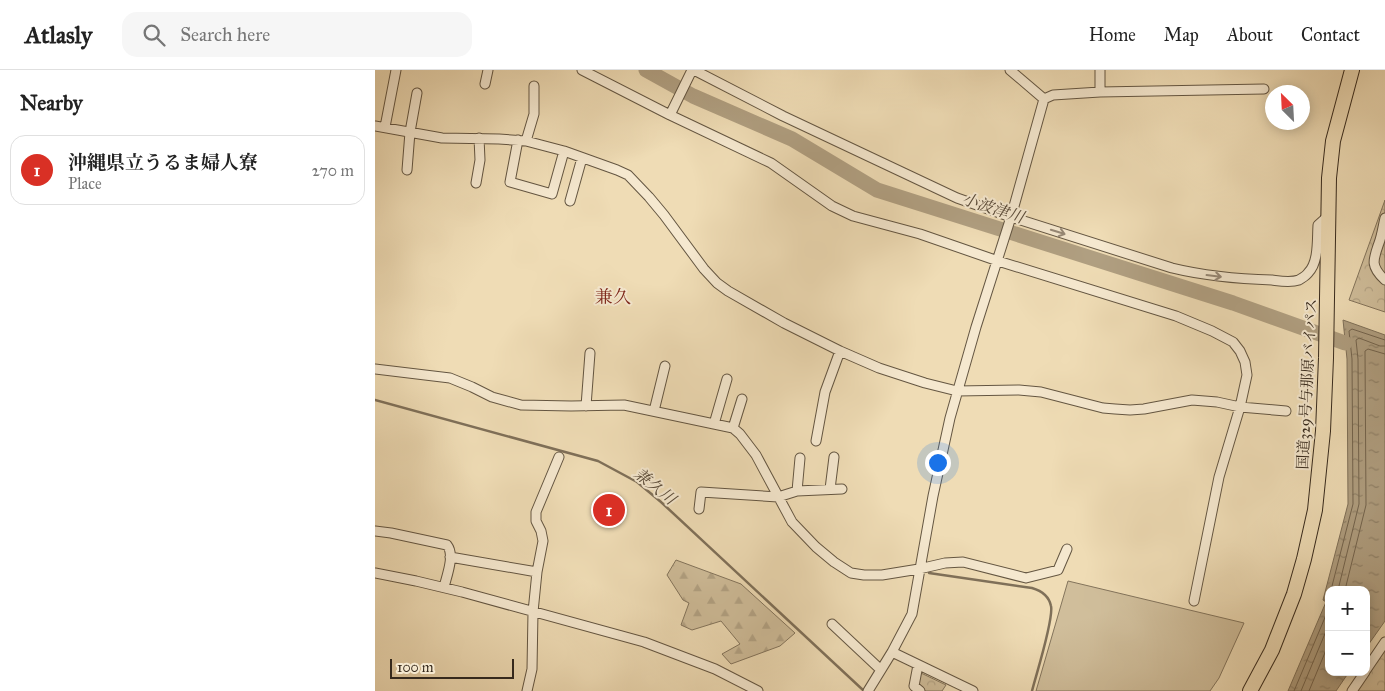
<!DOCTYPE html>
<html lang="en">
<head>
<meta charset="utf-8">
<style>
  :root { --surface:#fff; --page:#f6f6f6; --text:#222; --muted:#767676; --line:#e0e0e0; --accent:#d93025 }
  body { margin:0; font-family:"IM FELL Great Primer","Noto Serif JP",serif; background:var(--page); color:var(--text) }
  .controls { position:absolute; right:15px; bottom:15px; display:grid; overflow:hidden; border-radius:10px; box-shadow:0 2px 12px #0003 }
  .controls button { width:45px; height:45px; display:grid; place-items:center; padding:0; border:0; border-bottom:1px solid var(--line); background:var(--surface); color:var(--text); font:25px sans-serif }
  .compass { position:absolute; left:890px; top:15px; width:45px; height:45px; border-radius:50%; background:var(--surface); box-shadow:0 2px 12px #0003; rotate:336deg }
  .scale { position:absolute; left:15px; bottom:12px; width:124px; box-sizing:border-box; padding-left:5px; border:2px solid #36291c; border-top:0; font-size:14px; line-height:18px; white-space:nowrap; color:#36291c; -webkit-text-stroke:4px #f5e8cf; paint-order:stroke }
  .you { position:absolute; left:562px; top:392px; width:18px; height:18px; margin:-12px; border:4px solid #fff; border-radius:50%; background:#1a73e8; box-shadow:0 0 0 8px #1a73e833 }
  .badge { display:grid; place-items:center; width:32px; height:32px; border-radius:50%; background:var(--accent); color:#fff; font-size:16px; font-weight:700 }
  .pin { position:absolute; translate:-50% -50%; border:2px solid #fff; box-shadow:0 1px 5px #0006 }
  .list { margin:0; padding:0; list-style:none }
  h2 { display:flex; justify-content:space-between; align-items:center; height:65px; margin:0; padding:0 20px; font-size:21px }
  h2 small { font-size:16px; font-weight:400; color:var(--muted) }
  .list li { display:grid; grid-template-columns:32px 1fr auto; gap:15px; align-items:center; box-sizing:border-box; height:70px; margin:0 10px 10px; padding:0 10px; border:1px solid var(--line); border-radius:15px }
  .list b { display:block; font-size:19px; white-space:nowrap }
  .list p { margin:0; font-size:16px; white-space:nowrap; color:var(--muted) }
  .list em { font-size:16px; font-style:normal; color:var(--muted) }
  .icon { flex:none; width:28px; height:28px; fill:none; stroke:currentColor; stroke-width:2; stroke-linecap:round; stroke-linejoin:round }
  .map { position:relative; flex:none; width:1010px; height:621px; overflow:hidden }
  header { display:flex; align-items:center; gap:30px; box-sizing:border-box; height:70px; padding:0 25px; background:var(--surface); border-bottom:1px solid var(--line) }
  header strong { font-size:24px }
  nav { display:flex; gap:28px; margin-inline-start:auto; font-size:18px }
  .search { width:350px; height:45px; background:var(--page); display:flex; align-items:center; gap:12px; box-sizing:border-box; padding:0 18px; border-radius:15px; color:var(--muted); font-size:19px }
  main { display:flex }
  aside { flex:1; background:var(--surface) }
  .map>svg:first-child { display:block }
  .forest { fill:url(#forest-firs); stroke:#83745c }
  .park { fill:url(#park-crowns); stroke:#83745c }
  .garden { fill:#d0be9b; stroke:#83745c }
  .water { fill:url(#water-ripples); stroke:#7f7059 }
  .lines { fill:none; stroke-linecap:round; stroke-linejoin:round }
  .shore { stroke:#73644e; stroke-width:1 }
  .stream { stroke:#7f7059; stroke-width:2.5 }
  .river { stroke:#b09f81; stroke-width:15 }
  .minor-casing { stroke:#645642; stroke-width:11 }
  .highway-casing { stroke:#36291c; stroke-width:16 }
  .minor { stroke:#f5e8cf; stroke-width:9 }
  .highway { stroke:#efdcb5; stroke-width:14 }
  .oneway { stroke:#968876 }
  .labels { text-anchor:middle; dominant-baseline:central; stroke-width:4; stroke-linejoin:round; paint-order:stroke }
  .street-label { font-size:15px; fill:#36291c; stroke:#f5e8cf }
  .water-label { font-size:16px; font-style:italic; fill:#5b4c3a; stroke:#f5e8cf }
  .quarter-label { font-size:18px; fill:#7a1f14; stroke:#f5e8cf }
</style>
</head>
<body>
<header>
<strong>Atlasly</strong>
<div class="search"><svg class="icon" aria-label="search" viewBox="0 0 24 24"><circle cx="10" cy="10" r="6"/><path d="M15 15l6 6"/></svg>Search here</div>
<nav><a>Home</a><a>Map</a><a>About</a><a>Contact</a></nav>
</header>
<main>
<aside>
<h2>Nearby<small></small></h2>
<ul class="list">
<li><span class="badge">1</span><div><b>沖縄県立うるま婦人寮</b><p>Place</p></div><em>270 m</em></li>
</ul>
</aside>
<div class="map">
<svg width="1010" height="621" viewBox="0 0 1010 621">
  <defs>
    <pattern id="forest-firs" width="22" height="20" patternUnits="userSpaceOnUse" patternTransform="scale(1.25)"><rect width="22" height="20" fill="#d0be9b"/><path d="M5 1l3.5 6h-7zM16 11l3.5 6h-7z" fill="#b3a385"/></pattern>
    <pattern id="park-crowns" width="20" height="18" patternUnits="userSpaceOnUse" patternTransform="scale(1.25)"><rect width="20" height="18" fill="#d0be9b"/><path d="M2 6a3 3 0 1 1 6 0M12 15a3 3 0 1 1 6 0" fill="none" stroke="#b3a385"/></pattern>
    <pattern id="water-ripples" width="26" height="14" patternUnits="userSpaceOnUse" patternTransform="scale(1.25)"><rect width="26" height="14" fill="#b09f81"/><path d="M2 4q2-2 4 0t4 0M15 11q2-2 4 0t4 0" fill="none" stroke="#908269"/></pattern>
  </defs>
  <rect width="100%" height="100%" fill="#efdcb5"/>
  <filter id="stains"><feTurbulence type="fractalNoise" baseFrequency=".004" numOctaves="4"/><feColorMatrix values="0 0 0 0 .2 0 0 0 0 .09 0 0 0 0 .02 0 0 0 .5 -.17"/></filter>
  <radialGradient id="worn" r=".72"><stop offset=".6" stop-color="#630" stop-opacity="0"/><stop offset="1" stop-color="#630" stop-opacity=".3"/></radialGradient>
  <!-- forest -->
  <path class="forest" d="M301 490 366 514 420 563 405 576 356 594 347 584 365 574 346 551 317 560 306 555 314 533 308 530 292 505Z"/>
  <!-- park -->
  <path class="park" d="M1010 130V242L974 230Z
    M1010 568V621H974Z
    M546 603 571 615 567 621H549L541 613Z"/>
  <!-- garden -->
  <path class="garden" d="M693 511 869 553 844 608 835 621H661Z"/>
  <!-- water -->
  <path class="water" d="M968 250 1010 265V551L991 578V520H954V602H974L961 621H913L951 532 948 530 973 434 972 289Z"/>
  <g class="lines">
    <!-- shore -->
    <path class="shore" d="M956 520 978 434 977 289 974 261 977 259 1010 270
      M963 520 984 434 983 289 981 270 984 268 1005 276H1010
      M970 520 991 435 990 281 993 279 1010 284
      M919 621 954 538
      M926 621 954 554
      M934 621 954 573"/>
    <!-- stream -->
    <path class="stream" d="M0 330 223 391 262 412 286 432 489 621
      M554 503 657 518C667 521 674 526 676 536 679 549 661 605 657 621"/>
    <!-- river -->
    <path class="river" d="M271 0 318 26 417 69 502 120 858 233 970 273"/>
    <defs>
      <path id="minor" d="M207 0 295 45 396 93 457 136 478 146 545 164 623 191 801 246 837 261 858 272 865 281 870 292 872 305 865 337 844 407 819 531
        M319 0 408 46 582 128 636 147 797 198C830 206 863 209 897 210 905 211 915 213 924 210 927 208 931 206 933 203 944 192 942 170 943 155L953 146
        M635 0 669 29
        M110 14 113 0
        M725 22V0
        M295 45 317 0
        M0 56 67 68 124 69 151 71 189 81 242 100 253 105 274 127 289 145 329 199 342 213 353 221 409 253 465 281 504 298 550 313 582 321 644 320 666 322 728 338 740 339 755 340 769 339 817 330 842 332 865 337 911 341
        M10 57 21 0
        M143 70 135 112 177 124 189 81
        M151 71 159 44V16
        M32 100 35 62 42 23
        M101 113 105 90 104 68
        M195 131 207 88
        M1010 148C1008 156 1007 165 1004 173 998 190 995 196 1010 210
        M0 299 75 308 97 317 117 327 146 335 196 336 249 335 358 358 365 364 381 385 417 452 441 477 459 492 476 503 489 505H507L544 499 570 493 588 492 651 508 683 500 692 479
        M211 336 215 283
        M279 341 290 296
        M339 354 352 309
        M358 358 367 329
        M441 371 450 322 465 281
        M455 419 459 387
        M422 421 425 388
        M324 439 326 422 403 427 422 421 467 419
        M0 461 16 463 72 475C80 485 72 505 69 517
        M75 487 162 502
        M0 503 41 511 87 522 269 572 340 599 383 621
        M457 554 506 600
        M517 582 598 621
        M543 595 539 616 545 621
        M991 600 1010 572
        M152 621 157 599 158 542 162 502 168 471 166 461 161 451V442L184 387
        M493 621 517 582 537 544 558 426 575 348 601 257 636 147 669 29 678 25 725 22 889 19
        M977 621 990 602"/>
      <path id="highway" d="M875 621 897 580 919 524 929 489 940 440 948 361 951 288 954 108 958 71 977 0"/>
    </defs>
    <!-- minor casing -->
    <use href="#minor" class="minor-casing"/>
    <!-- highway casing -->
    <use href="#highway" class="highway-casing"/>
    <!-- minor -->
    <use href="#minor" class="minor"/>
    <!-- highway -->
    <use href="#highway" class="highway"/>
  </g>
  <!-- one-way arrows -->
  <defs><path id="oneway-shaft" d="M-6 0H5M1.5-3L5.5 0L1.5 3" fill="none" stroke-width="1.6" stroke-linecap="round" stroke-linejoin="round" transform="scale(1.25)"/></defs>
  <g class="oneway">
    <use href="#oneway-shaft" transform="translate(683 162) rotate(17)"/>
    <use href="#oneway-shaft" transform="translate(839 206) rotate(7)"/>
  </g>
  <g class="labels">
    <!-- street labels -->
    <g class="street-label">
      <text transform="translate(932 314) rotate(-87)">国道329号与那原バイパス</text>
    </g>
    <!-- water labels -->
    <g class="water-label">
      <text transform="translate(618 138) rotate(18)">小波津川</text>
      <text transform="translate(280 416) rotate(39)">兼久川</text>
    </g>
    <!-- quarter labels -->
    <g class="quarter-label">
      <text x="238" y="227">兼久</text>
    </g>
  </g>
  <rect width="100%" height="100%" filter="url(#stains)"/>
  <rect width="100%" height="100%" fill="url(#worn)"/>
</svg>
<div class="controls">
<button>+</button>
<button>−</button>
</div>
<svg class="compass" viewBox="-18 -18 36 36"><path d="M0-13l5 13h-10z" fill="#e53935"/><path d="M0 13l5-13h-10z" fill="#767676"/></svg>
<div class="scale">100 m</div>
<div class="you"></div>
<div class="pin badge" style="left:234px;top:440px">1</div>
</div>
</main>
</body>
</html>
